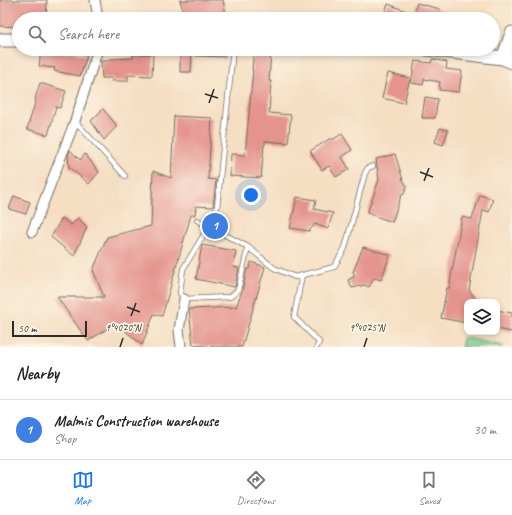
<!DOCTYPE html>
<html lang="en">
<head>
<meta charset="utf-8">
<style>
  :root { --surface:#fff; --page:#f6f6f6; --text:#202124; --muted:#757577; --line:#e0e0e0; --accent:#1a73e8 }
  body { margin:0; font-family:Caveat,sans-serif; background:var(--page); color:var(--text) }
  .controls { position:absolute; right:12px; bottom:12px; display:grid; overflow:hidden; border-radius:8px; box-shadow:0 2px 6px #0003 }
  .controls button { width:36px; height:36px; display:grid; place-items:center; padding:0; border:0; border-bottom:1px solid var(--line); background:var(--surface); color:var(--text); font:20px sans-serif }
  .scale { position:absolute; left:12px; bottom:10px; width:75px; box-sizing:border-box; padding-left:4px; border:2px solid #2b2b2b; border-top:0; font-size:11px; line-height:14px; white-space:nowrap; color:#2b2b2b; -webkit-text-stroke:3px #fcf5e5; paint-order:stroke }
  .you { position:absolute; left:251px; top:195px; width:14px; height:14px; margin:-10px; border:3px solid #fff; border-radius:50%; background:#1a73e8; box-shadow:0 0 0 6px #1a73e833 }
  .badge { display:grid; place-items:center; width:26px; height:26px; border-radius:50%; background:var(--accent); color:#fff; font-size:13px; font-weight:700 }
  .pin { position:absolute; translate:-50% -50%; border:2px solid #fff; box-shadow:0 1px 4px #0006 }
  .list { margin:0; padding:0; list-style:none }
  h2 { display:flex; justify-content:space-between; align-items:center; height:52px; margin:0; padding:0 16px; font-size:17px }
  h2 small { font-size:13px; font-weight:400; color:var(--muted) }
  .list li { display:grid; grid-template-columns:26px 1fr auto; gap:12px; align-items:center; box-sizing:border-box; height:60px; padding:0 16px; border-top:1px solid var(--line) }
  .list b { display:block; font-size:15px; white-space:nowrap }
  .list p { margin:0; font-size:13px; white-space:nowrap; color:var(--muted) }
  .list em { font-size:13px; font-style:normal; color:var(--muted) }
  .icon { flex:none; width:22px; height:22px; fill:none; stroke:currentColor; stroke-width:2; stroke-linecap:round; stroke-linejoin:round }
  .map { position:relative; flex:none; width:512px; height:347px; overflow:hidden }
  .search { position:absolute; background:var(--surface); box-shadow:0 2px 6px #0003; left:12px; right:12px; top:12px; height:44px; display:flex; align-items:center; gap:10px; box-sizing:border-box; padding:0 14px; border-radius:22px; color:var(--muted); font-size:15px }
  .sheet { height:112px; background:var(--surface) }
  nav { display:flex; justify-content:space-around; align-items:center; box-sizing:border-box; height:56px; border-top:1px solid var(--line); background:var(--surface); font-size:11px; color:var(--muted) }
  nav a { display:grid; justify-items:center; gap:2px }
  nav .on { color:var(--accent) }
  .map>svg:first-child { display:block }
  .green { fill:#78ca8c; stroke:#527a5c }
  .building { fill:#e4938d }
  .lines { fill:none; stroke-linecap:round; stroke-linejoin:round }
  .lane-casing { stroke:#726a60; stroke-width:6 }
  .street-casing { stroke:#726a60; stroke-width:11 }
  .secondary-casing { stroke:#726a60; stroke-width:15 }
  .lane { stroke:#fff; stroke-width:4.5 }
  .street { stroke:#fff; stroke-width:9 }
  .secondary { stroke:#fff; stroke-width:13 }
  .ticks { fill:none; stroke:#2b2b2b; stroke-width:1.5 }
  .ticks-label { font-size:10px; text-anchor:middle; fill:#2b2b2b; stroke:#fcf5e5; stroke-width:3.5; stroke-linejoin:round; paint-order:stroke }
</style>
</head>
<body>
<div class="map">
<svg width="512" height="347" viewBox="0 0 512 347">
  <rect width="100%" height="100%" fill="#fcf5e5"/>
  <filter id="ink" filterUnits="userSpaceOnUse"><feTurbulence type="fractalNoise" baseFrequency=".025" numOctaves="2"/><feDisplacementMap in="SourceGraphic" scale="8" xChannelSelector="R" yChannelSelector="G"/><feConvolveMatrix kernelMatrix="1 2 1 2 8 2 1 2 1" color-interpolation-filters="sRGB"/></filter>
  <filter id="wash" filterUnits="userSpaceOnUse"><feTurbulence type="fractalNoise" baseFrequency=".012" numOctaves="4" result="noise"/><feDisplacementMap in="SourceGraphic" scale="16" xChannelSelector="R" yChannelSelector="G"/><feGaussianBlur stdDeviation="0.9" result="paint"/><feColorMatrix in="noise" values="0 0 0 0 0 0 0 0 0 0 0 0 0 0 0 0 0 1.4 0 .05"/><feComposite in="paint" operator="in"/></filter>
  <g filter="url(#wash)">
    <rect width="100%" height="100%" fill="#f5dec2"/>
    <!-- green -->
    <path class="green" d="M463 337 503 346V347H461Z"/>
    <g id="blocks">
      <!-- building -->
      <path class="building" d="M0 0H47L46 19H19V27L0 26Z
        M180 0H223L227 19H197L195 11 184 14Z
        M417 3 440 9 437 19H382L388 4 414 14Z
        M196 49H225V57L196 56Z
        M254 49 271 51 269 81H271L269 113 291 115 288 143 265 141V145H264L261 178 230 176 231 154 245 155 253 70H252Z
        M41 50 70 53 71 51 87 56 80 76 54 71 55 68 39 66Z
        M180 53H192L191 72H180Z
        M133 54H153L152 76 128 75V81H112V78H102L101 61H109V59L133 58Z
        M432 59 447 62 446 69 462 71 459 92 439 90 440 82 424 79 423 85 411 83 415 61 431 63Z
        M388 73 410 78 404 103 382 98Z
        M40 83 66 91 60 108 56 107 48 135 27 129 36 100 35 99Z
        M425 97 438 99 435 118H422Z
        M103 109 117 126 104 140 91 121Z
        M174 116 212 118 208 179 216 180 213 207 196 206 195 215H191L162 316 154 314 142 345 116 323 88 341 57 297H104L93 270 107 237 151 226 153 171 171 178Z
        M440 128 448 130 443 145 435 142Z
        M342 134 352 150 342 157 349 169 336 177 329 166 322 170 310 151 331 138 332 140Z
        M70 150 80 160 85 154 99 172 89 184 69 167 68 156Z
        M395 154 403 180 407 186 404 194 401 196 392 222 367 213 379 180 376 159Z
        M480 195 493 199 489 212 483 210 469 290 478 302H467V323L441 318 447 288H449L462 217 472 219Z
        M14 196 30 202 26 214 9 209Z
        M297 197 316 200 314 209 333 213 328 229 315 224 309 231 290 228Z
        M62 218 71 225 78 218 87 227 74 256 51 237Z
        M202 245 236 251 233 267 239 268 235 287 196 279Z
        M363 247 390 255 381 280 374 278 369 287 365 285 352 288 348 280 355 276 353 272Z
        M251 262 265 267 242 347H215L193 345 189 309 236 307 242 291 247 269H249Z
        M497 310 512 313V332L497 329Z"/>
    </g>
  </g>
  <g filter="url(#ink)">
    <use href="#blocks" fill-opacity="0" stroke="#726a60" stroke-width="1"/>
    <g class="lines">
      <defs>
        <path id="lane" d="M233 49 217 208 209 226 183 269 180 293 184 299 230 297 238 290 248 247
          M75 121 125 176
          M197 220 248 247 274 268 295 277 334 267 345 248 365 173 368 168 373 166
          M302 275 294 317 319 342 317 347"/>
        <path id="street" d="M95 0 98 19
          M32 232 75 121 98 49
          M181 347 179 330 184 299"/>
        <path id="secondary" d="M0 40H19
          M427 49 503 58 512 62
          M503 58 512 33"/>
      </defs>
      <!-- lane casing -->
      <use href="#lane" class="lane-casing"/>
      <!-- street casing -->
      <use href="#street" class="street-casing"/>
      <!-- secondary casing -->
      <use href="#secondary" class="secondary-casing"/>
      <!-- lane -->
      <use href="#lane" class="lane"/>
      <!-- street -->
      <use href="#street" class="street"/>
      <!-- secondary -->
      <use href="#secondary" class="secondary"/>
    </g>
  </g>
  <!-- ticks -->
  <path class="ticks" d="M205 94 218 98M209 103 214 89M420 172 433 177M424 181 429 168M127 307 140 312M131 316 136 303M120 347 123 338M364 347 367 338"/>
  <g class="ticks-label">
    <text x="123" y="331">9°40'20"N</text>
    <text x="367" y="331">9°40'25"N</text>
  </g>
</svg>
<div class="controls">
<button><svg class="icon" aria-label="layers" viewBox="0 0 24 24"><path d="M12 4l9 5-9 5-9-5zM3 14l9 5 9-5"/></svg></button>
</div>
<div class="scale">50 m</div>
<div class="you"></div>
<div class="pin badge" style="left:215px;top:226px;background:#3f7fe0">1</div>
<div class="search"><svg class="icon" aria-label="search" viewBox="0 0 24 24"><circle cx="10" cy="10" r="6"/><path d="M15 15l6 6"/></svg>Search here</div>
</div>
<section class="sheet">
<h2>Nearby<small></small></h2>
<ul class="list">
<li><span class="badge" style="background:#3f7fe0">1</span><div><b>Malmis Construction warehouse</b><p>Shop</p></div><em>30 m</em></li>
</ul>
</section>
<nav>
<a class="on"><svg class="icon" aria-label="map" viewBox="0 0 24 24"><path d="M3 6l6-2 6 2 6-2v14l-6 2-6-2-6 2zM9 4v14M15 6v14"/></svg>Map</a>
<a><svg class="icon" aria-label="directions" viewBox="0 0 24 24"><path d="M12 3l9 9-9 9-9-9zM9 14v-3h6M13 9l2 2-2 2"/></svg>Directions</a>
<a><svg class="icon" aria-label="saved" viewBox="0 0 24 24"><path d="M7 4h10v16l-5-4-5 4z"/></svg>Saved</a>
</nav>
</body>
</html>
